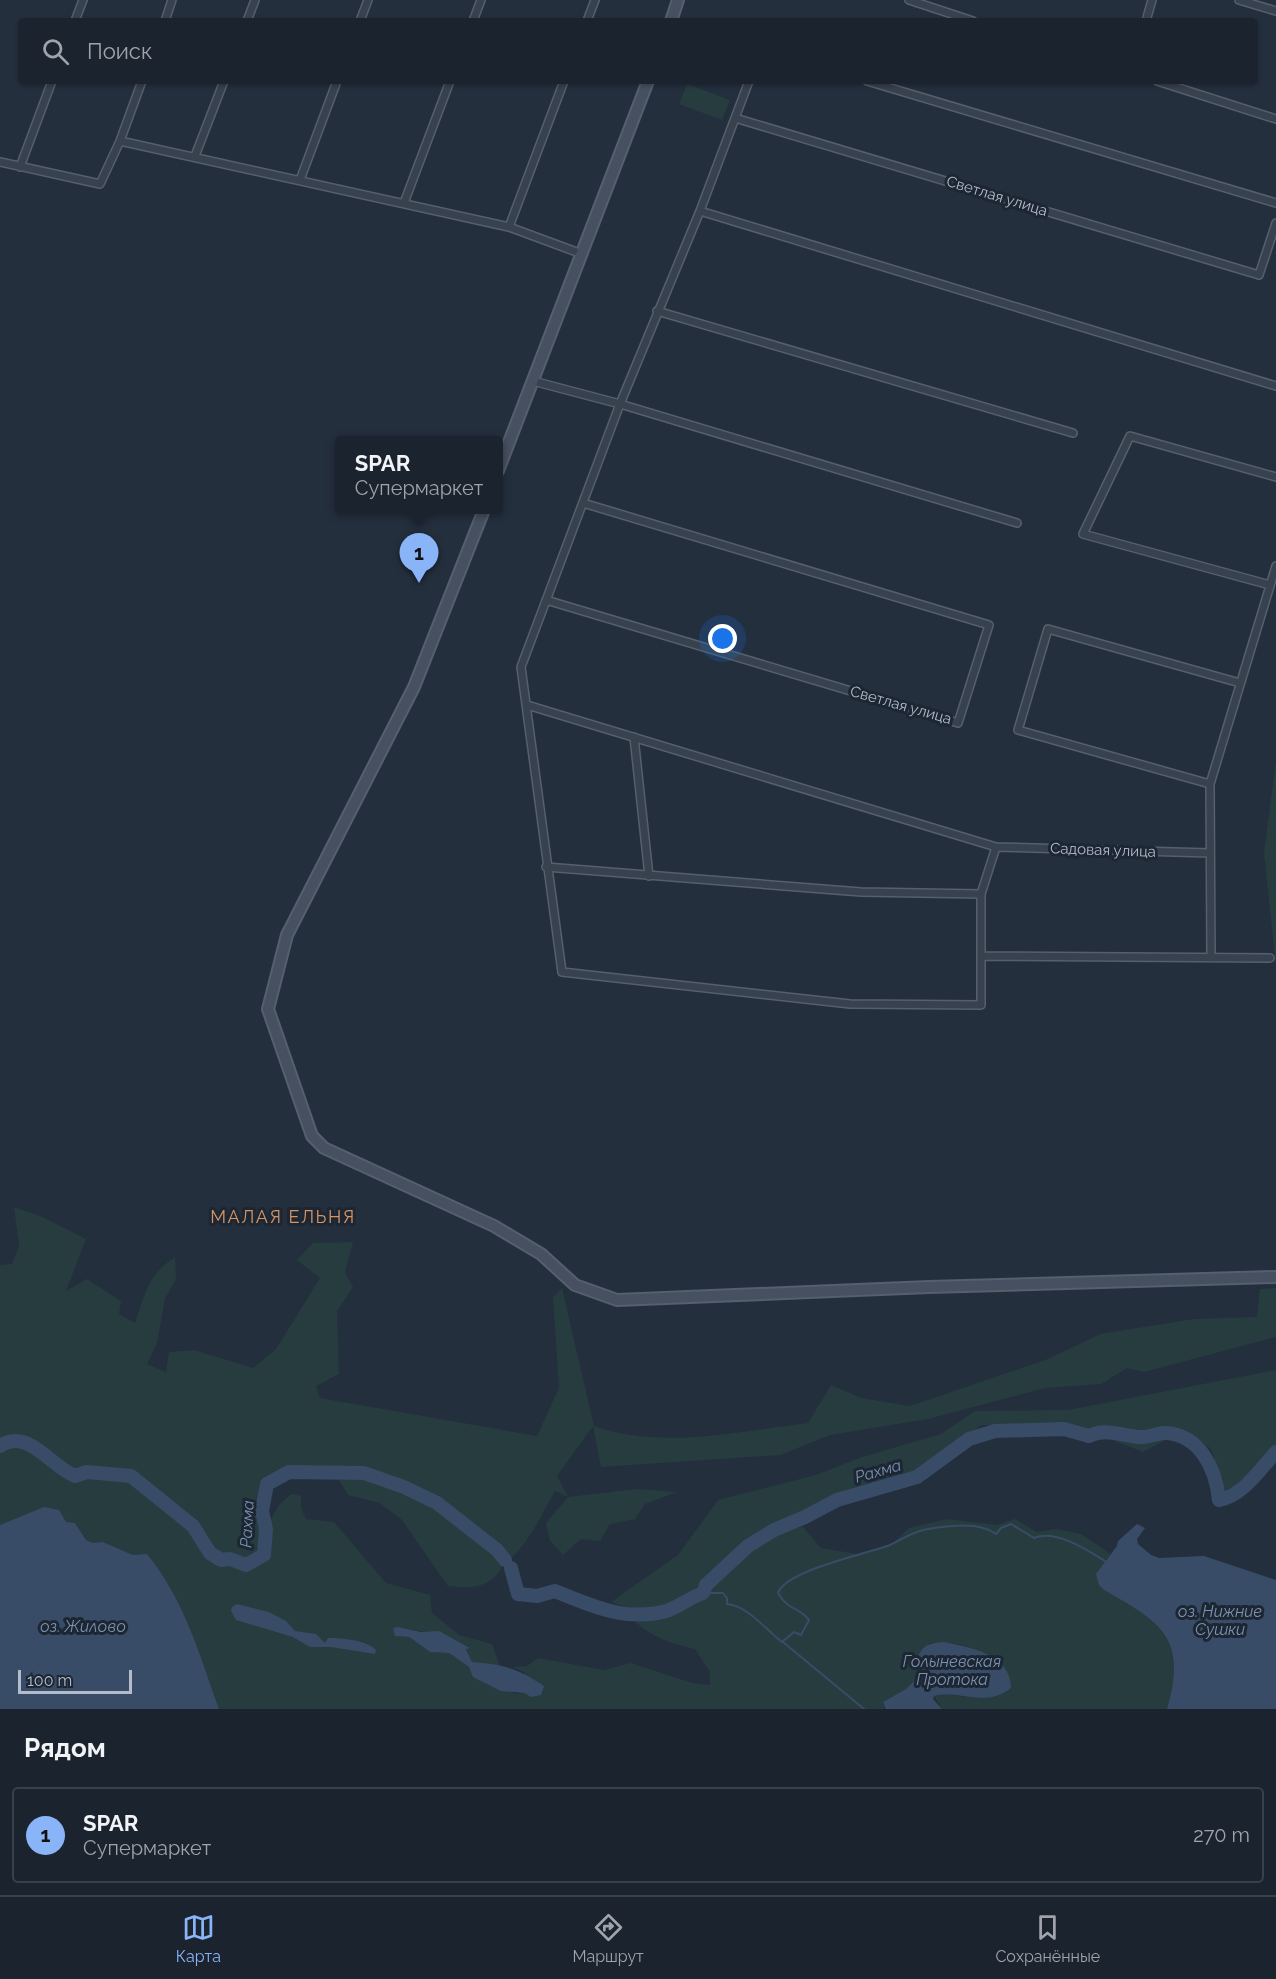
<!DOCTYPE html>
<html lang="ru">
<head>
<meta charset="utf-8">
<style>
  :root { --surface:#1b232e; --page:#242b36; --text:#f1f3f6; --muted:#a0a4aa; --line:#39404a; --accent:#8ab4f8 }
  body { margin:0; font-family:Raleway,sans-serif; background:var(--page); color:var(--text) }
  .scale { position:absolute; left:18px; bottom:15px; width:114px; box-sizing:border-box; padding-left:6px; border:3px solid #b4bcc9; border-top:0; font-size:16px; line-height:21px; white-space:nowrap; color:#b4bcc9; -webkit-text-stroke:4px #1d2633; paint-order:stroke }
  .you { position:absolute; left:723px; top:639px; width:21px; height:21px; margin:-15px; border:4px solid #fff; border-radius:50%; background:#1a73e8; box-shadow:0 0 0 9px #1a73e833 }
  .badge { display:grid; place-items:center; width:39px; height:39px; border-radius:50%; background:var(--accent); color:#111; font-size:20px; font-weight:700 }
  .pin { position:absolute; translate:-50% -50px; filter:drop-shadow(0 2px 3px #0008) }
  .pin::after { content:''; position:absolute; top:32px; width:21px; height:18px; background:inherit; clip-path:polygon(0 0,100% 0,50% 100%) }
  .popup { position:absolute; left:335px; top:436px; width:168px; height:78px; box-sizing:border-box; display:grid; place-content:center; border-radius:6px; background:var(--surface); filter:drop-shadow(0 2px 4px #0005); font-size:20px; white-space:nowrap; color:var(--muted) }
  .popup b { font-size:22px; color:var(--text) }
  .popup::after { content:''; position:absolute; left:50%; top:100%; margin-left:-12px; border:12px solid transparent; border-top-color:var(--surface) }
  .list { margin:0; padding:0; list-style:none }
  h2 { display:flex; justify-content:space-between; align-items:center; height:78px; margin:0; padding:0 24px; font-size:26px }
  h2 small { font-size:20px; font-weight:400; color:var(--muted) }
  .list li { display:grid; grid-template-columns:39px 1fr auto; gap:18px; align-items:center; box-sizing:border-box; height:96px; margin:0 12px 12px; padding:0 12px; border:2px solid var(--line); border-radius:6px }
  .list b { display:block; font-size:22px; white-space:nowrap }
  .list p { margin:0; font-size:20px; white-space:nowrap; color:var(--muted) }
  .list em { font-size:20px; font-style:normal; color:var(--muted) }
  .icon { flex:none; width:33px; height:33px; fill:none; stroke:currentColor; stroke-width:2; stroke-linecap:round; stroke-linejoin:round }
  .map { position:relative; flex:none; width:1276px; height:1709px; overflow:hidden }
  .search { position:absolute; background:var(--surface); box-shadow:0 2px 4px #0004; left:18px; right:18px; top:18px; height:66px; display:flex; align-items:center; gap:15px; box-sizing:border-box; padding:0 21px; border-radius:6px; color:var(--muted); font-size:22px }
  .sheet { height:186px; background:var(--surface) }
  nav { display:flex; justify-content:space-around; align-items:center; box-sizing:border-box; height:84px; border-top:2px solid var(--line); background:var(--surface); font-size:16px; color:var(--muted) }
  nav a { display:grid; justify-items:center; gap:3px }
  nav .on { color:var(--accent) }
  .map>svg:first-child { display:block }
  .green { fill:#263c3f }
  .water { fill:#394c67 }
  .lines { fill:none; stroke-linecap:round; stroke-linejoin:round }
  .stream { stroke:#394c67; stroke-width:2 }
  .river { stroke:#394c67; stroke-width:14 }
  .street-casing { stroke:#565f6c; stroke-width:10 }
  .secondary-casing { stroke:#565f6c; stroke-width:14 }
  .street { stroke:#38414e; stroke-width:7 }
  .secondary { stroke:#465061; stroke-width:10 }
  .labels { text-anchor:middle; dominant-baseline:central; stroke-width:6; stroke-linejoin:round; paint-order:stroke }
  .street-label { font-size:15px; fill:#b4bcc9; stroke:#1d2633 }
  .water-label { font-size:16px; font-style:italic; fill:#7c92b1; stroke:#1d2633 }
  .quarter-label { font-size:18px; letter-spacing:1.5px; fill:#d59563; stroke:#1d2633 }
</style>
</head>
<body>
<div class="map">
<svg width="1276" height="1709" viewBox="0 0 1276 1709">
  <rect width="100%" height="100%" fill="#242f3e"/>
  <!-- green -->
  <path class="green" d="M687 84 730 100 722 120 679 104Z
    M1276 760V966L1264 854Z
    M14 1207 43 1217 86 1239 66 1291 87 1279 121 1301 119 1314 135 1323C144 1297 149 1271 175 1258L176 1279 165 1298 157 1343 147 1364 166 1372 169 1352 194 1350 253 1368 276 1349 320 1278 297 1260 313 1243 353 1242 345 1272 353 1287 337 1311 339 1374 316 1386 320 1398 537 1436 559 1388 553 1297 562 1288 594 1426C662 1450 738 1431 808 1423L831 1385 861 1398 910 1406 1048 1359 1100 1334 1194 1319 1257 1317 1260 1289 1276 1288V1337L1144 1372 1127 1368 1101 1384 1045 1388 928 1419 830 1435 780 1455 601 1467 593 1426 557 1476 568 1497 637 1489 677 1492 645 1504 635 1519 610 1524 600 1541 581 1539 563 1555 550 1541 546 1523 568 1497 555 1491C546 1506 522 1558 505 1560 495 1588 473 1589 448 1586L402 1520 380 1503 348 1495 334 1472H289L267 1484 262 1511 266 1528 279 1505 291 1494 301 1496V1508L306 1519 334 1522 386 1583 430 1595 432 1613 459 1635 492 1644 500 1666 472 1662 466 1648 469 1647C442 1631 427 1634 398 1627L401 1637H409L430 1652 449 1653 469 1667 474 1677 516 1694 524 1693 531 1697 524 1672 513 1667 527 1666 538 1658 604 1670 631 1663 692 1683 710 1685V1672L695 1649C672 1644 646 1635 631 1617L668 1610 687 1598 703 1593 706 1585 740 1553C699 1583 668 1625 611 1602L678 1555 718 1500 816 1475 862 1457 941 1434 975 1411 1068 1410 1276 1370V1450L1233 1487 1224 1491 1211 1449 1185 1430 1143 1452 1087 1430 982 1425 914 1474 825 1500 767 1528 750 1543 774 1530 803 1527 821 1548 857 1554 892 1544 909 1528 947 1519 997 1525 1015 1519 1037 1532 1056 1529 1081 1534 1111 1554 1105 1561 1104 1590C1160 1622 1188 1638 1167 1709H942L934 1696C956 1690 988 1709 1011 1688 982 1653 978 1641 929 1643L919 1670 920 1675 906 1689 883 1702 886 1709H219C199 1653 185 1601 147 1555H133L103 1542 93 1543 86 1540 75 1523 0 1525V1265L12 1264 19 1246Z"/>
  <!-- water -->
  <path class="water" d="M44 1507 59 1510 66 1522 75 1523 86 1540 93 1543 103 1542 133 1555 147 1554C185 1601 199 1653 219 1709H0V1525Z
    M1137 1524 1145 1528 1137 1539 1138 1544 1151 1555 1159 1558 1204 1556 1276 1580V1709H1167C1188 1637 1160 1622 1104 1590L1099 1585 1096 1574 1117 1546 1118 1541Z
    M237 1604 269 1612 286 1621 295 1631 316 1634 325 1643 328 1638C342 1638 366 1640 376 1650L375 1654 331 1647H310L293 1637 236 1620 231 1611 232 1607Z
    M398 1627 421 1632 439 1631 470 1648 466 1649 472 1662C503 1664 519 1669 544 1686L541 1695 531 1697 524 1693 501 1691 473 1677 469 1667 449 1653 430 1652 409 1637 395 1636 393 1628Z
    M944 1642C969 1647 1011 1654 1011 1688 986 1709 960 1689 934 1696L933 1699 942 1709H886L883 1702 906 1689 920 1675C915 1652 921 1643 944 1642Z"/>
  <g class="lines">
    <!-- stream -->
    <path class="stream" d="M703 1593H723L727 1598V1604C748 1606 765 1629 782 1642L794 1632 801 1635 809 1620C800 1607 788 1611 778 1593 786 1570 867 1554 890 1545 903 1539 913 1531 928 1529 948 1526 979 1521 996 1534L1001 1528 1011 1524 1034 1538C1055 1529 1086 1549 1105 1561
      M783 1642 864 1709"/>
    <!-- river -->
    <path class="river" d="M0 1446C28 1427 51 1467 75 1476L87 1472 131 1476 193 1526 210 1553 221 1560 230 1559 246 1565 264 1555 266 1529 262 1511 267 1484 289 1472 364 1473 404 1487 437 1503 497 1550 505 1560
      M511 1568 518 1594 537 1596 555 1591C591 1606 627 1622 666 1611 677 1608 689 1598 703 1593L706 1585 748 1546 774 1530 805 1517 837 1500 917 1477 969 1439 995 1431 1064 1429 1089 1436C1107 1427 1124 1437 1143 1437 1151 1437 1159 1432 1166 1433 1200 1435 1216 1469 1219 1500 1243 1496 1260 1469 1276 1452"/>
    <defs>
      <path id="street" d="M909 0 973 21
        M1239 0 1276 11
        M75 21 83 0
        M165 21 172 0
        M247 21 255 0
        M360 21 368 0
        M473 21 481 0
        M587 21 595 0
        M1146 21 1152 0
        M749 81 700 211 620 404 521 667 562 972 850 1004 981 1005V894L996 847
        M867 81 1276 203
        M1157 81 1276 119
        M735 118 1259 275 1276 223
        M120 141 509 227 582 254
        M195 156 224 81
        M0 162 100 184 120 141 142 81
        M20 167 52 81
        M300 180 337 81
        M404 203 450 81
        M700 211 1276 386
        M509 227 564 81
        M657 311 1073 433
        M533 381 620 404 1017 523
        M1270 585 1083 534 1130 436 1276 477
        M546 600 958 723 989 625 583 503
        M527 705 996 847 1210 853
        M634 737 649 876
        M1210 784 1018 730 1048 629 1240 683
        M546 867 861 892 981 894
        M983 956 1270 958
        M1211 958 1210 784 1276 566"/>
      <path id="secondary" d="M671 21 678 0
        M498 471 648 81
        M484 510 414 687 287 935 268 1009 312 1136 324 1148 494 1226 541 1254 575 1285 617 1300 929 1287 1276 1277"/>
    </defs>
    <!-- street casing -->
    <use href="#street" class="street-casing"/>
    <!-- secondary casing -->
    <use href="#secondary" class="secondary-casing"/>
    <!-- street -->
    <use href="#street" class="street"/>
    <!-- secondary -->
    <use href="#secondary" class="secondary"/>
  </g>
  <g class="labels">
    <!-- street labels -->
    <g class="street-label">
      <text transform="translate(997 196) rotate(17)">Светлая улица</text>
      <text transform="translate(901 705) rotate(16)">Светлая улица</text>
      <text transform="translate(1103 850) rotate(2)">Садовая улица</text>
    </g>
    <!-- water labels -->
    <g class="water-label">
      <text transform="translate(878 1471) rotate(-16)">Рахма</text>
      <text transform="translate(247 1524) rotate(-87)">Рахма</text>
      <text x="1220" y="1611">оз. Нижние<tspan x="1220" dy="18">Сушки</tspan></text>
      <text x="83" y="1626">оз. Жилово</text>
      <text x="952" y="1661">Голыневская<tspan x="952" dy="18">Протока</tspan></text>
    </g>
    <!-- quarter labels -->
    <g class="quarter-label">
      <text x="283" y="1216">МАЛАЯ ЕЛЬНЯ</text>
    </g>
  </g>
</svg>
<div class="scale">100 m</div>
<div class="you"></div>
<div class="pin badge" style="left:419px;top:583px">1</div>
<div class="popup"><b>SPAR</b>Супермаркет</div>
<div class="search"><svg class="icon" aria-label="search" viewBox="0 0 24 24"><circle cx="10" cy="10" r="6"/><path d="M15 15l6 6"/></svg>Поиск</div>
</div>
<section class="sheet">
<h2>Рядом<small></small></h2>
<ul class="list">
<li><span class="badge">1</span><div><b>SPAR</b><p>Супермаркет</p></div><em>270 m</em></li>
</ul>
</section>
<nav>
<a class="on"><svg class="icon" aria-label="map" viewBox="0 0 24 24"><path d="M3 6l6-2 6 2 6-2v14l-6 2-6-2-6 2zM9 4v14M15 6v14"/></svg>Карта</a>
<a><svg class="icon" aria-label="directions" viewBox="0 0 24 24"><path d="M12 3l9 9-9 9-9-9zM9 14v-3h6M13 9l2 2-2 2"/></svg>Маршрут</a>
<a><svg class="icon" aria-label="saved" viewBox="0 0 24 24"><path d="M7 4h10v16l-5-4-5 4z"/></svg>Сохранённые</a>
</nav>
</body>
</html>
